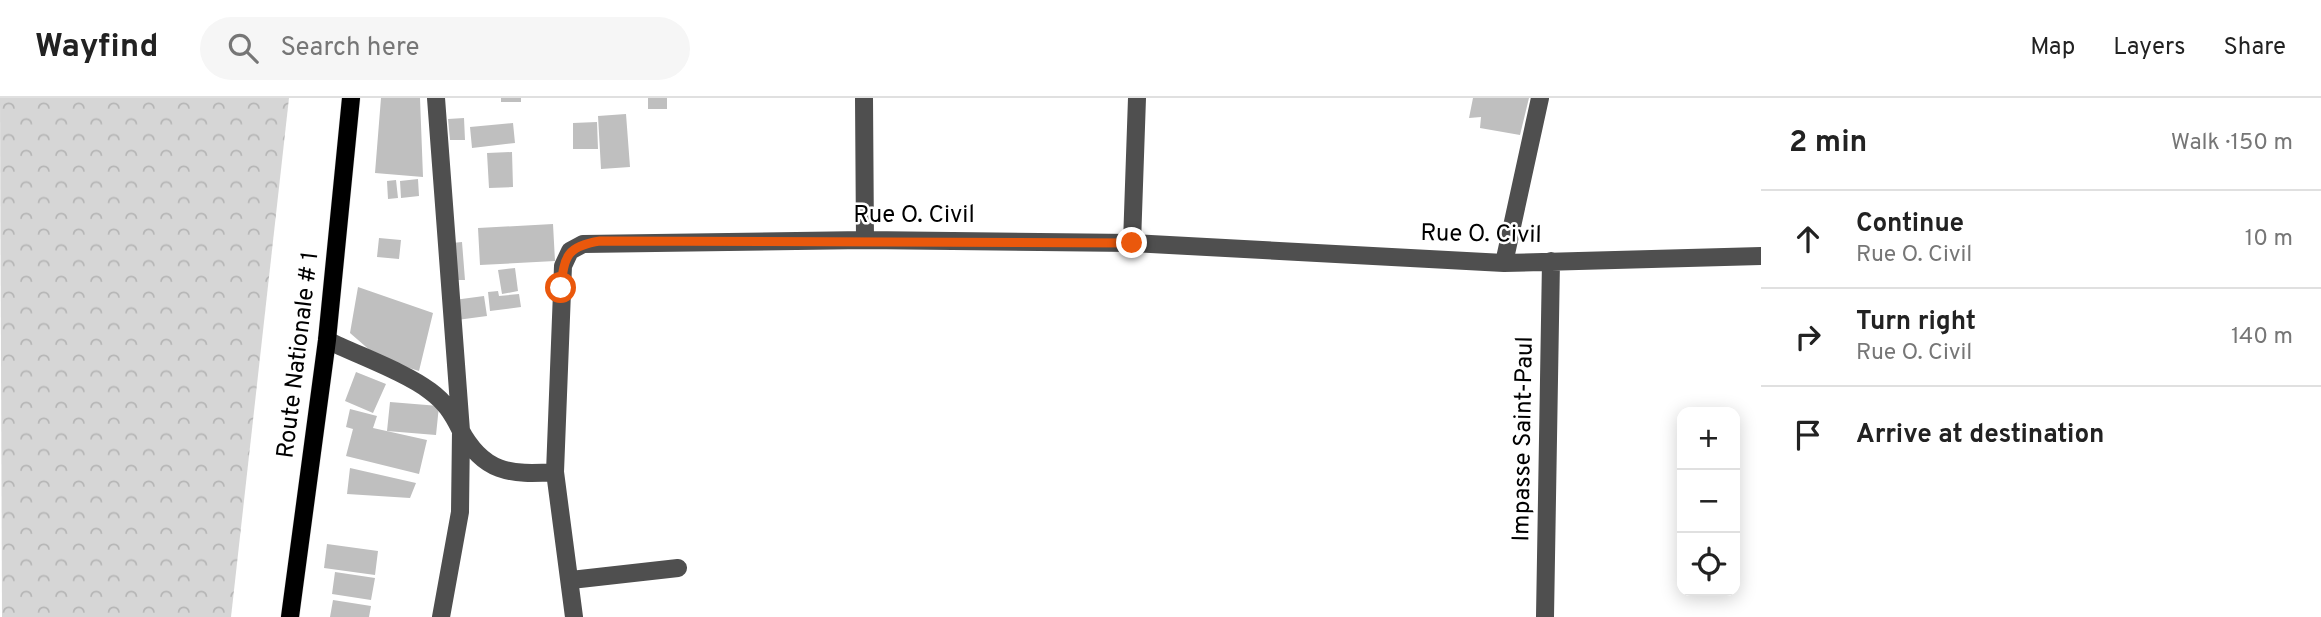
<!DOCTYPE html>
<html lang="en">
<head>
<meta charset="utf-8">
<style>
  :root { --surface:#fff; --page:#f6f6f6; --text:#222; --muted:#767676; --line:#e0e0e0 }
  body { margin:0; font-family:Overpass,sans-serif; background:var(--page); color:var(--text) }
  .controls { position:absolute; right:21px; bottom:21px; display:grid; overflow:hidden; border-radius:14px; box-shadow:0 4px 18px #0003 }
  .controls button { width:63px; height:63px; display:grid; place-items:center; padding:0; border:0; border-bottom:2px solid var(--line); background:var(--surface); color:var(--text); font:35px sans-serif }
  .stop { position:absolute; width:21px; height:21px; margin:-16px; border:5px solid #ea580c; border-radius:50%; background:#fff }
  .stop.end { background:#ea580c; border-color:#fff; box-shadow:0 2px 7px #0008 }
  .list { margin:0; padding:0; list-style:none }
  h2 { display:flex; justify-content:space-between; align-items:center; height:91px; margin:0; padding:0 28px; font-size:30px }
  h2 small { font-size:23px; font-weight:400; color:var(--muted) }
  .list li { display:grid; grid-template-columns:46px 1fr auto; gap:21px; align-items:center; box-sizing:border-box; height:98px; padding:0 28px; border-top:2px solid var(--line) }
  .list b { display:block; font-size:26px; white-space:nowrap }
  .list p { margin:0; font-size:23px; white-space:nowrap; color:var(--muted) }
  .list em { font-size:23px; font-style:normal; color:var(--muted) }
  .icon { flex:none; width:38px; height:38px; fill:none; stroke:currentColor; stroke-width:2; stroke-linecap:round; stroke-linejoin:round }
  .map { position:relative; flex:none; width:1761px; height:519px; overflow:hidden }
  header { display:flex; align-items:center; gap:42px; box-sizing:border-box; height:98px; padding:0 35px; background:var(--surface); border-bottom:2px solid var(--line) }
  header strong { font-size:33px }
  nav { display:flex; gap:38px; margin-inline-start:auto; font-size:24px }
  .search { width:490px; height:63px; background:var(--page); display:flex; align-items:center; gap:18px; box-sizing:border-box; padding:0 24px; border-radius:38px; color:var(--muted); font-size:26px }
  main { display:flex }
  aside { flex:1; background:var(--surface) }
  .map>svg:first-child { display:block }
  .forest { fill:url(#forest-crowns) }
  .building { fill:#bfbfbf }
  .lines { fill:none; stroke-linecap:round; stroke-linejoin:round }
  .major-casing { stroke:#dbdbdb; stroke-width:19 }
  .minor { stroke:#4f4f4f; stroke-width:18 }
  .major { stroke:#000; stroke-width:18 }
  .route { stroke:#ea580c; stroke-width:9 }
  .labels { text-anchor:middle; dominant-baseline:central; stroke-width:5; stroke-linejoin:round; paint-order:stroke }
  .street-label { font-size:24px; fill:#000; stroke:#fff }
</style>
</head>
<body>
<header>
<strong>Wayfind</strong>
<div class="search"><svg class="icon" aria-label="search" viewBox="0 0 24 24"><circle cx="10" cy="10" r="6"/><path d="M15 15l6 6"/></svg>Search here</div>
<nav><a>Map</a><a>Layers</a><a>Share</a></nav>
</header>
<main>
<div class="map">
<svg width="1761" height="519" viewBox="0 0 1761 519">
  <defs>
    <pattern id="forest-crowns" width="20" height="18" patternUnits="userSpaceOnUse" patternTransform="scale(1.75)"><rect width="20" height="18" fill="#d6d6d6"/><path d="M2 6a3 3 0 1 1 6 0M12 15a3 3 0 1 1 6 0" fill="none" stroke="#b6b6b6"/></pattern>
  </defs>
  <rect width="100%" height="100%" fill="#fff"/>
  <!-- forest -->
  <path class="forest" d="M0 0H289L231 519H2Z"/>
  <!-- building -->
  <path class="building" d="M381 0H420L423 79 375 75Z
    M501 0H521V4H501Z
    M648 0H667V11H648Z
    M1473 0H1529L1520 37 1480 30 1481 19 1469 20Z
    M626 16 630 69 601 71 598 18Z
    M464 20 465 42H450L448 21Z
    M597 24 598 51H573V25Z
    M513 25 515 45 472 50 470 29Z
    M512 54 513 89 489 90 487 55Z
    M418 81 419 98 401 100 400 83Z
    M396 82 398 100 388 101 387 83Z
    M553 126 555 163 480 167 478 130Z
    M379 140 401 142 399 161 377 159Z
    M462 144 465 182H455L452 145Z
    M515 170 518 193 502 196 498 172Z
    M358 189 433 215 419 273 380 261 350 235Z
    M498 193 499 198 519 196 521 209 490 213 488 194Z
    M484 198 487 218 457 222 454 202Z
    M356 274 386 286 373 315 345 303Z
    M390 304 439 308 436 337 387 333Z
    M350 311 377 318 373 330 427 342 419 376 346 358 353 331 346 329Z
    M350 370 416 385 410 400 347 396Z
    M327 446 378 453 375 477 324 470Z
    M335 474 375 480 371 502 332 496Z
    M333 502 371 508 369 519H330Z"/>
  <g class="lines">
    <defs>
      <path id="major" d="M290 519 327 242 351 0"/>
    </defs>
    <!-- major casing -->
    <use href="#major" class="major-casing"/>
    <!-- minor -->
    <path class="minor" d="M436 0 461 333 460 414 441 519
      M864 0 865 142
      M1132 145 1137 0
      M1504 165 1540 0
      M327 242C357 257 405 274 430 293 445 304 452 315 460 331 483 375 510 377 555 374L563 168 570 153 583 146 865 142 1132 145 1504 165 1761 158
      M555 374 574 519
      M571 482 678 470
      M1545 519 1551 163"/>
    <!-- major -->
    <use href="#major" class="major"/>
  </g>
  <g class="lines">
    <!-- route -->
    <path class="route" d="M561 190C564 158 567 148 600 143L1132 145"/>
  </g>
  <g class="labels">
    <!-- street labels -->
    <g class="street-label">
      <text x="914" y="118">Rue O. Civil</text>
      <text transform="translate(1481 137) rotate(1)">Rue O. Civil</text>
      <text transform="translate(299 257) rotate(-83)">Route Nationale # 1</text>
      <text transform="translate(1524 341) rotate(-89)">Impasse Saint-Paul</text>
    </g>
  </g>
</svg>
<div class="controls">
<button>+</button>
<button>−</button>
<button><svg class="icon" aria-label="locate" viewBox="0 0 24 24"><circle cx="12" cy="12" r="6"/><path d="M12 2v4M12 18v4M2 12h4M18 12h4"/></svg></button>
</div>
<div class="stop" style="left:561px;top:190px"></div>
<div class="stop end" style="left:1132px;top:145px"></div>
</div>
<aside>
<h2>2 min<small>Walk · 150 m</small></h2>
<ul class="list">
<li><svg class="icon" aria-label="ahead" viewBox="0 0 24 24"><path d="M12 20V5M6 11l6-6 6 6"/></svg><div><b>Continue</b><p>Rue O. Civil</p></div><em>10 m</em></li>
<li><svg class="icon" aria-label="right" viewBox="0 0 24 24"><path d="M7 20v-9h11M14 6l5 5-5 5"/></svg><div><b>Turn right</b><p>Rue O. Civil</p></div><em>140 m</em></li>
<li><svg class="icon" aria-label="arrive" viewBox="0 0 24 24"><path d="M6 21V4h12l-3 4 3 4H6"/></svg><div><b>Arrive at destination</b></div></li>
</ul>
</aside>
</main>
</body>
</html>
